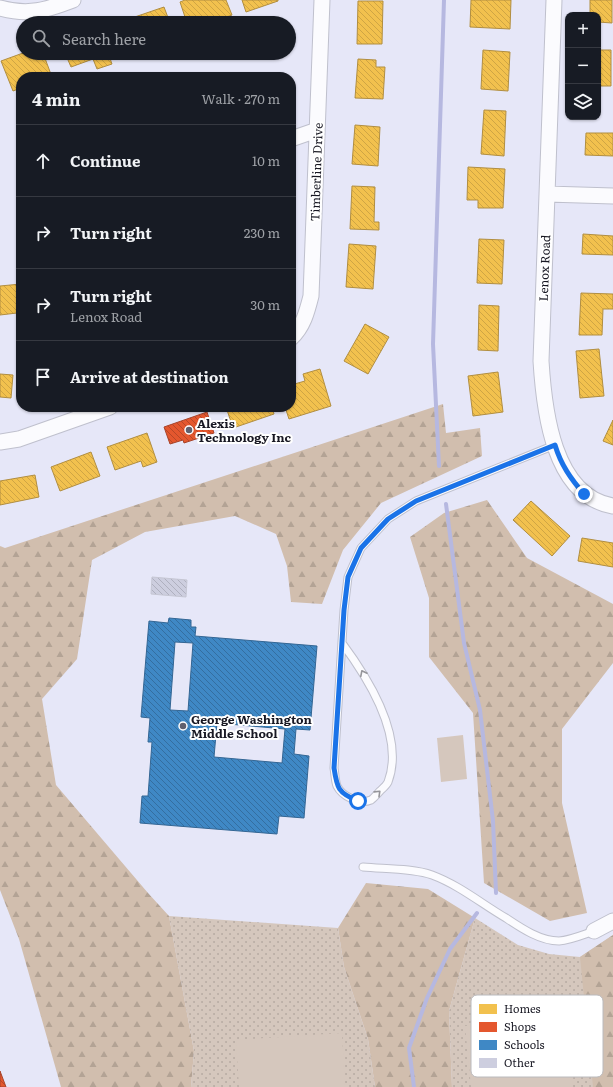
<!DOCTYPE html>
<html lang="en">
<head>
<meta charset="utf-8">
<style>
  :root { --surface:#171b24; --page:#20242c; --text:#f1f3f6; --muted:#9ea1a6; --line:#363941 }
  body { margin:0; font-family:Literata,serif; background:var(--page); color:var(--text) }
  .controls { position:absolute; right:12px; top:12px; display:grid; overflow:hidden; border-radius:8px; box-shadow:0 1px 3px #0004 }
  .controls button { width:36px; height:36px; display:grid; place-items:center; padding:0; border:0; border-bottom:1px solid var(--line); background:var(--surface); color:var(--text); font:20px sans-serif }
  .stop { position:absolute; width:12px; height:12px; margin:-9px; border:3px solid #1a73e8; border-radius:50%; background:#fff }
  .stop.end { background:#1a73e8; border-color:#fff; box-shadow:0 1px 4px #0008 }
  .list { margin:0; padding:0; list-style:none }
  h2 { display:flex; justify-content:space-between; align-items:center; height:52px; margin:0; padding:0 16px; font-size:17px }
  h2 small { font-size:13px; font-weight:400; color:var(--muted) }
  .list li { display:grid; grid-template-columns:26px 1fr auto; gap:12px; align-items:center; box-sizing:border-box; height:72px; padding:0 16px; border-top:1px solid var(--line) }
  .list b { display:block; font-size:15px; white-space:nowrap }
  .list p { margin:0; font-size:13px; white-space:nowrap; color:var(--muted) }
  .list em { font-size:13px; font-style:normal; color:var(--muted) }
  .icon { flex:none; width:22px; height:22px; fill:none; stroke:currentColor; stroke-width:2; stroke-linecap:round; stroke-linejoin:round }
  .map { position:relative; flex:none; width:613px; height:1087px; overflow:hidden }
  .search { position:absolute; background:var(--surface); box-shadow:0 1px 3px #0004; left:16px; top:16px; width:280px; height:44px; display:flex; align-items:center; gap:10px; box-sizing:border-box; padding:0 14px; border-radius:22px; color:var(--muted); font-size:15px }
  .panel { position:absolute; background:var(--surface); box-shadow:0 1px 3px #0004; left:16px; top:72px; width:280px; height:340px; border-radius:16px }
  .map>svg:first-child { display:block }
  .grass { fill:url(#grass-dots) }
  .forest { fill:url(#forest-firs) }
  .garden { fill:#d5c7bd }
  .homes { fill:url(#homes-back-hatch); stroke:#b18e41 }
  .shops { fill:url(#shops-back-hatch); stroke:#a7442b }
  .schools { fill:url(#schools-back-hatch); stroke:#336694; fill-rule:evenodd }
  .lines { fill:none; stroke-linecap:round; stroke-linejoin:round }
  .stream { stroke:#b6b8e0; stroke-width:4 }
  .building { fill:url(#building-back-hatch); stroke:#c6c7d4 }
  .lane-casing { stroke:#bfc0cd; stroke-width:9 }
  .street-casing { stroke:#bfc0cd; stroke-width:17 }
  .lane { stroke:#fbfbfe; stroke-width:7 }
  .street { stroke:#fbfbfe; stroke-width:15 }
  .oneway { stroke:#95959b }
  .route { stroke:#1a73e8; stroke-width:5 }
  .poi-dot { fill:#60606e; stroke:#fff; stroke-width:1.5 }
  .labels { text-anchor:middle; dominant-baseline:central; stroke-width:4; stroke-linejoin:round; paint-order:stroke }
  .street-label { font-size:12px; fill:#181823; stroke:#fff }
  .poi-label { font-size:12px; font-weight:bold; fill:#181823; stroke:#fff; text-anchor:start }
  .key { fill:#fff; stroke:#bababd; stroke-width:1 }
  .key-label { font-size:11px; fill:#181823 }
</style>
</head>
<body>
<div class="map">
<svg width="613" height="1087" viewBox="0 0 613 1087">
  <defs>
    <pattern id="grass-dots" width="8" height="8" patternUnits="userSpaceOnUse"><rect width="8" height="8" fill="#d5c7bd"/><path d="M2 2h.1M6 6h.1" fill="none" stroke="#b6aaa2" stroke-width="1.8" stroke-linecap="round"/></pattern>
    <pattern id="forest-firs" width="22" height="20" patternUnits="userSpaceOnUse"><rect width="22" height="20" fill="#d1beae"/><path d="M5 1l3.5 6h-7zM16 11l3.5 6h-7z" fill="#b3a395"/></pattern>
    <pattern id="homes-back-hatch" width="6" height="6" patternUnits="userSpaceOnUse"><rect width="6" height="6" fill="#f2c14e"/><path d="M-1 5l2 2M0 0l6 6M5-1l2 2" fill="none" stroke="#cfa544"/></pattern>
    <pattern id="shops-back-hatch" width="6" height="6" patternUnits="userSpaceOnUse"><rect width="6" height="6" fill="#e4572e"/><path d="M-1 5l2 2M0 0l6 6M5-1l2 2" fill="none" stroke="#b84727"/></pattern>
    <pattern id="schools-back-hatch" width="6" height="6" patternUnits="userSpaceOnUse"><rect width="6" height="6" fill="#3f88c5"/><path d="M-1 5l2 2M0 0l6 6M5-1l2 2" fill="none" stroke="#346ea0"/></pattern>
    <pattern id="building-back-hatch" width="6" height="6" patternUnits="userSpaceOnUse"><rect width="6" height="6" fill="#cdcedf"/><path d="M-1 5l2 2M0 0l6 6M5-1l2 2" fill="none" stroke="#afb0bf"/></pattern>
  </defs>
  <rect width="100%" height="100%" fill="#e6e7f8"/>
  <!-- grass -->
  <path class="grass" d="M169 916 338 928 344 967 368 1039 375 1087H191L194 1051Z
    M475 918 518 945 549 954 580 957 613 935V1087H452L449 1011Z"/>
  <!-- forest -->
  <path class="forest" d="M443 404 446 433 480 428 482 456 381 503 343 550 322 604 291 602 287 566 276 534 235 516 145 532 92 560 77 659 42 699 56 785 148 893 169 916 194 1051 191 1087H61L19 939 0 890V546L5 548Z
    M487 500 527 558 613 604V663L562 729V803L587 913 550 921 484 883 473 713 429 657V598L410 537 444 513Z
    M366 883 428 889 475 918 449 1011 452 1087H375L368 1039 344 967 338 928Z
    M613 935V1087H593L580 957Z"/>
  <!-- garden -->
  <path class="garden" d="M463 735 467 779 441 782 437 738Z
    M566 1015 573 1087H471L465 1026Z
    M342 1033 345 1087H239L236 1040Z"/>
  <!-- homes -->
  <path class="homes" d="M185 0H226L232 15 211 23H187L180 2Z
    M242 0H278V1L246 12Z
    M471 0H511L510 29 470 27Z
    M590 0H612V23L598 22V15H590Z
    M358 1H383L382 44H357Z
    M164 7 170 23H124L123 21Z
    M483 50 510 52 508 91 481 89Z
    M598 50H611V86H598Z
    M23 53H43L52 77H21V88L13 91 1 61Z
    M65 53H108L112 64 97 69 93 59 71 67Z
    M358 59 376 60V67H385L383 99 355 98Z
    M484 110 506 111 504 156 481 154Z
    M355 125 380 127 378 166 352 164Z
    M586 133H613V156L585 155Z
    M468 167 505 169 503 208H478V200H467Z
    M352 186 375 187 374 222H379V230L350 229Z
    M583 234 613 236V255L582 254Z
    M479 239 504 240 502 284 477 283Z
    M349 244 376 246 373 289 346 287Z
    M21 284V306H17V313L0 315V286Z
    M581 293 613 294V309H603L602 335H579Z
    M479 305 499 306 498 351 478 350Z
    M365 324 389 337 368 374 344 361Z
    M599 349 604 396 580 398 576 351Z
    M320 369 331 406 289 419 285 407H291V385L305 381 303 374Z
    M498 372 503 412 473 416 468 376Z
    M0 374 13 375 11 398 0 397Z
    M226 407H272L274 414 233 428Z
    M613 420V445L603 441Z
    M147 433 157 462 143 467 141 461 115 470 107 447Z
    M91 452 100 476 60 491 51 467Z
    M35 475 39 497 0 505V481Z
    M531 501 570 536 552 556 513 520Z
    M582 538 613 543V567L578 561Z"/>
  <!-- shops -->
  <path class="shops" d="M207 412 214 433 184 443 183 440 170 444 164 427Z
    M0 1071 6 1087H0Z"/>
  <!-- schools -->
  <path class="schools" d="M169 618 191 620V627H196L195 636 317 646 310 730 296 729 294 754 309 756 304 818 279 816 277 834 140 823 142 796H148L152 742H148L150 718 141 717 149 621 168 623ZM175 642 193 643 188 711 170 710ZM217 723 285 729 282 763 214 757Z"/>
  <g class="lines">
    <!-- stream -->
    <path class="stream" d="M439 466 433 344 444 0
      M446 504 464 643 480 710 493 821 496 893
      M414 1087 409 1048 427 998 450 949 477 913"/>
  </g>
  <!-- building -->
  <path class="building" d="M152 577 187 580 186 597 151 594Z"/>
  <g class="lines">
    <defs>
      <path id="lane" d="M342 643C368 678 405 737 388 782 386 786 382 789 380 791 377 794 374 798 371 800 359 805 342 796 337 786 335 781 335 773 334 768L344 610 348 577 361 548 388 519 416 501 555 445
        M363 867C384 869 412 868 432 875 459 885 482 904 506 918 521 928 540 941 559 941 571 940 582 935 594 931"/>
      <path id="street" d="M554 0 541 361C544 410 553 496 613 506
        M0 8C29 16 46 10 73 0
        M291 139 317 130
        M547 194 613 196
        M291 338C303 327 307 312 311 296L322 0
        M0 442 19 439 110 407
        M594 931 613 921"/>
    </defs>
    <!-- lane casing -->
    <use href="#lane" class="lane-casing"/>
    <!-- street casing -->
    <use href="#street" class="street-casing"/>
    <!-- lane -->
    <use href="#lane" class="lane"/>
    <!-- street -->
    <use href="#street" class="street"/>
  </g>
  <!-- one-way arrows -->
  <defs><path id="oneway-chevron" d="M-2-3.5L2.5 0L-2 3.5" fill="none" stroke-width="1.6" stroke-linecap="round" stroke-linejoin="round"/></defs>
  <g class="oneway">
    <use href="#oneway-chevron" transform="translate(363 673) rotate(-117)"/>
    <use href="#oneway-chevron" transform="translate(378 793) rotate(-44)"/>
  </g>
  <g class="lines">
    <!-- route -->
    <path class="route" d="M358 801C338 793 337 788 334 768L344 610 348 577 361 548 388 519 416 501 555 445C561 465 571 479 584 494"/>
  </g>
  <!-- markers -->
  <g class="poi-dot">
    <circle cx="189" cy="430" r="4"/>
    <circle cx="183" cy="726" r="4"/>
  </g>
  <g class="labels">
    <!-- street labels -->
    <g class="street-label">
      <text transform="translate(316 172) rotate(-88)">Timberline Drive</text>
      <text transform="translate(544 268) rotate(-88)">Lenox Road</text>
    </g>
    <!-- poi labels -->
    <g class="poi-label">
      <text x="197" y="423">Alexis<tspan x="197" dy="14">Technology Inc</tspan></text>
      <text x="191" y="719">George Washington<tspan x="191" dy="14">Middle School</tspan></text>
    </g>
  </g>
  <!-- legend -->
  <rect x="471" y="995" width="132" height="82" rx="6" class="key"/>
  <rect x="479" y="1004" width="18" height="10" fill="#f2c14e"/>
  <rect x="479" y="1022" width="18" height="10" fill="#e4572e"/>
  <rect x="479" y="1040" width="18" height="10" fill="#3f88c5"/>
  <rect x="479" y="1058" width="18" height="10" fill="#cdcedf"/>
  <g class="key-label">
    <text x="504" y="1013">Homes</text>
    <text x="504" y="1031">Shops</text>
    <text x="504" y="1049">Schools</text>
    <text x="504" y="1067">Other</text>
  </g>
</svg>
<div class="controls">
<button>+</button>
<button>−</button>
<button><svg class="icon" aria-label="layers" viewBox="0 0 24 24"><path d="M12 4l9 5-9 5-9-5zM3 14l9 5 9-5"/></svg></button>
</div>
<div class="stop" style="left:358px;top:801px"></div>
<div class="stop end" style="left:584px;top:494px"></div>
<div class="search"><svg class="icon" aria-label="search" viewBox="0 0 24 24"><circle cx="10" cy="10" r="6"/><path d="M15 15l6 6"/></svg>Search here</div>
<section class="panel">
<h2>4 min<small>Walk · 270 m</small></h2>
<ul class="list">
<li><svg class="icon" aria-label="ahead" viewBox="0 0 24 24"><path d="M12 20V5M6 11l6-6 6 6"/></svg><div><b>Continue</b></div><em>10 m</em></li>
<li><svg class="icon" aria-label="right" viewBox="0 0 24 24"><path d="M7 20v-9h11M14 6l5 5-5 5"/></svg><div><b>Turn right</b></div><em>230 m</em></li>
<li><svg class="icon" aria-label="right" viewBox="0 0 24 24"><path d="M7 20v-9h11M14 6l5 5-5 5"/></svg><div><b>Turn right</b><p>Lenox Road</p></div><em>30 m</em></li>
<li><svg class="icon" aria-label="arrive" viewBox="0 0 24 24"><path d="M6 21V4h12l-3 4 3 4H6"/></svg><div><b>Arrive at destination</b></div></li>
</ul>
</section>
</div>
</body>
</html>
